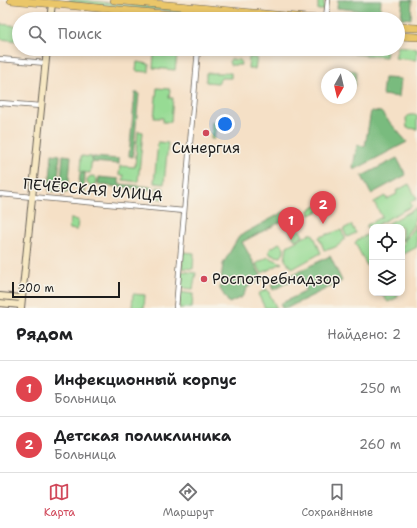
<!DOCTYPE html>
<html lang="ru">
<head>
<meta charset="utf-8">
<style>
  :root { --surface:#fff; --page:#f2f2f2; --text:#202124; --muted:#757577; --line:#e0e0e0; --accent:#d1495b }
  body { margin:0; font-family:"Shantell Sans",sans-serif; background:var(--page); color:var(--text) }
  .controls { position:absolute; right:12px; bottom:12px; display:grid; overflow:hidden; border-radius:8px; box-shadow:0 2px 6px #0003 }
  .controls button { width:36px; height:36px; display:grid; place-items:center; padding:0; border:0; border-bottom:1px solid var(--line); background:var(--surface); color:var(--text); font:20px sans-serif }
  .compass { position:absolute; left:321px; top:68px; width:36px; height:36px; border-radius:50%; background:var(--surface); box-shadow:0 2px 6px #0003; rotate:188deg }
  .scale { position:absolute; left:12px; bottom:10px; width:108px; box-sizing:border-box; padding-left:4px; border:2px solid #1c1c1c; border-top:0; font-size:11px; line-height:14px; white-space:nowrap; color:#1c1c1c; -webkit-text-stroke:3px #f7f3e8; paint-order:stroke }
  .you { position:absolute; left:225px; top:124px; width:14px; height:14px; margin:-10px; border:3px solid #fff; border-radius:50%; background:#1a73e8; box-shadow:0 0 0 6px #1a73e833 }
  .badge { display:grid; place-items:center; width:26px; height:26px; border-radius:50%; background:var(--accent); color:#fff; font-size:13px; font-weight:700 }
  .pin { position:absolute; translate:-50% -33px; filter:drop-shadow(0 1px 2px #0008) }
  .pin::after { content:''; position:absolute; top:21px; width:14px; height:12px; background:inherit; clip-path:polygon(0 0,100% 0,50% 100%) }
  .list { margin:0; padding:0; list-style:none }
  h2 { display:flex; justify-content:space-between; align-items:center; height:52px; margin:0; padding:0 16px; font-size:17px }
  h2 small { font-size:13px; font-weight:400; color:var(--muted) }
  .list li { display:grid; grid-template-columns:26px 1fr auto; gap:12px; align-items:center; box-sizing:border-box; height:56px; padding:0 16px; border-top:1px solid var(--line) }
  .list b { display:block; font-size:15px; white-space:nowrap }
  .list p { margin:0; font-size:13px; white-space:nowrap; color:var(--muted) }
  .list em { font-size:13px; font-style:normal; color:var(--muted) }
  .icon { flex:none; width:22px; height:22px; fill:none; stroke:currentColor; stroke-width:2; stroke-linecap:round; stroke-linejoin:round }
  .map { position:relative; flex:none; width:417px; height:308px; overflow:hidden }
  .search { position:absolute; background:var(--surface); box-shadow:0 2px 6px #0003; left:12px; right:12px; top:12px; height:44px; display:flex; align-items:center; gap:10px; box-sizing:border-box; padding:0 14px; border-radius:22px; color:var(--muted); font-size:15px }
  .sheet { height:164px; background:var(--surface) }
  nav { display:flex; justify-content:space-around; align-items:center; box-sizing:border-box; height:56px; border-top:1px solid var(--line); background:var(--surface); font-size:11px; color:var(--muted) }
  nav a { display:grid; justify-items:center; gap:2px }
  nav .on { color:var(--accent) }
  .map>svg:first-child { display:block }
  .green { fill:#97db94; stroke:#5a7c58 }
  .forest { fill:#79bb7e; stroke:#4a6c4d }
  .lines { fill:none; stroke-linecap:round; stroke-linejoin:round }
  .minor-casing { stroke:#686158; stroke-width:6 }
  .secondary-casing { stroke:#686158; stroke-width:8 }
  .primary-casing { stroke:#686158; stroke-width:8 }
  .minor { stroke:#fff; stroke-width:4.5 }
  .secondary { stroke:#f7e8c3; stroke-width:6 }
  .primary { stroke:#eac669; stroke-width:7 }
  .poi-dot { fill:#d1495b; stroke:#f7f3e8; stroke-width:1.5 }
  .labels { text-anchor:middle; dominant-baseline:central; stroke-width:3; stroke-linejoin:round; paint-order:stroke }
  .poi-label { font-size:15px; fill:#1c1c1c; stroke:#f7f3e8 }
  .street-label { font-size:15px; fill:#1c1c1c; stroke:#f7f3e8 }
</style>
</head>
<body>
<div class="map">
<svg width="417" height="308" viewBox="0 0 417 308">
  <rect width="100%" height="100%" fill="#f7f3e8"/>
  <filter id="ink" filterUnits="userSpaceOnUse"><feTurbulence type="fractalNoise" baseFrequency=".025" numOctaves="2"/><feDisplacementMap in="SourceGraphic" scale="8" xChannelSelector="R" yChannelSelector="G"/><feConvolveMatrix kernelMatrix="1 2 1 2 8 2 1 2 1" color-interpolation-filters="sRGB"/></filter>
  <filter id="wash" filterUnits="userSpaceOnUse"><feTurbulence type="fractalNoise" baseFrequency=".012" numOctaves="4" result="noise"/><feDisplacementMap in="SourceGraphic" scale="16" xChannelSelector="R" yChannelSelector="G"/><feGaussianBlur stdDeviation="0.9" result="paint"/><feColorMatrix in="noise" values="0 0 0 0 0 0 0 0 0 0 0 0 0 0 0 0 0 1.4 0 .05"/><feComposite in="paint" operator="in"/></filter>
  <g filter="url(#wash)">
    <rect width="100%" height="100%" fill="#f5e0c6"/>
    <!-- green -->
    <path class="green" d="M69 0H79L287 19H254L70 2Z
      M318 0H324V10H318Z
      M0 24 19 26V41L0 39Z
      M398 46 417 48V60L395 58Z
      M130 49H177V55L130 51Z
      M355 49H387L386 57 354 54Z
      M154 54 177 56 175 70 153 68Z
      M249 57 257 58 255 69 248 68Z
      M231 59 240 60 241 65H230L229 61Z
      M137 62 149 64V72L136 71Z
      M335 69 356 71 355 85H351V74H335Z
      M206 73H231V78H221L218 83 206 82Z
      M157 88 170 89 169 98H173L171 122H163V118H154Z
      M409 115H417V129L407 128 406 118Z
      M212 122H216L214 139H211Z
      M138 131 143 132 138 182 123 180 124 175H119L120 166 135 167Z
      M158 142 168 143 164 184 154 183Z
      M81 156 92 157 90 173 80 172Z
      M87 181a5 5 0 1 1 10 0a5 5 0 1 1-10 0Z
      M409 184 417 199 410 202 412 206 369 229 367 228V225L382 217 374 202 385 196 387 199 397 194 396 191Z
      M157 187 164 188 163 199 156 198Z
      M321 204 323 209 310 215 309 210Z
      M417 208 414 224 402 241V227H381Z
      M292 216 303 236 295 240 289 229 292 227 288 219Z
      M70 219 78 220 77 230 69 229Z
      M351 225 356 233 347 237 343 229Z
      M416 225 417 247 402 255V244Z
      M341 230 345 238C343 244 332 250 324 250L319 237Z
      M310 234H313L321 253 294 268 291 267 285 260 287 246Z
      M369 234 372 243V275L355 243 357 240Z
      M279 243 284 247V251L281 257 271 255 269 252 270 249Z
      M183 252 194 253 193 269 182 268Z
      M268 257 282 263 262 273 256 264Z
      M181 271 196 273 193 289 180 288Z
      M267 289 276 307V308H265L258 294Z
      M180 292 193 294 192 308H179Z
      M381 293H397L398 297 388 302Z
      M133 294 145 295 144 308H132Z"/>
    <!-- forest -->
    <path class="forest" d="M338 0H381L380 13 337 8Z
      M403 0H412L411 19 401 18Z
      M384 78 401 79 399 97 382 95Z
      M135 93H139L133 157 129 156Z
      M371 111 381 112 407 142 354 170 353 167 357 145 365 146Z
      M52 154 60 155 57 191H49Z
      M63 155 71 156 68 192H60Z
      M93 157 119 159V164L92 162Z
      M397 158 406 175 371 194 362 176Z
      M80 173H85L84 194 78 193Z
      M99 177 119 179V184L153 187V190L98 185Z
      M289 209 292 216 242 242 263 279 248 287 242 297 229 303 220 289 223 264 239 236Z
      M330 256 342 281 287 308H282L280 304 306 291 299 277 273 290 271 285Z"/>
  </g>
  <g filter="url(#ink)">
    <g class="lines">
      <defs>
        <path id="minor" d="M326 19 328 0
          M0 59 46 63
          M0 103 41 106
          M0 194 184 211
          M176 308 198 49"/>
        <path id="secondary" d="M50 19 52 4
          M0 296 21 298
          M0 303 21 305
          M21 308 47 49"/>
        <path id="primary" d="M11 0 217 19
          M114 0 317 19
          M398 27 417 28
          M398 36 417 37"/>
      </defs>
      <!-- minor casing -->
      <use href="#minor" class="minor-casing"/>
      <!-- secondary casing -->
      <use href="#secondary" class="secondary-casing"/>
      <!-- primary casing -->
      <use href="#primary" class="primary-casing"/>
      <!-- minor -->
      <use href="#minor" class="minor"/>
      <!-- secondary -->
      <use href="#secondary" class="secondary"/>
      <!-- primary -->
      <use href="#primary" class="primary"/>
    </g>
  </g>
  <!-- markers -->
  <g class="poi-dot">
    <circle cx="206" cy="133" r="4"/>
    <circle cx="204" cy="279" r="4"/>
  </g>
  <g class="labels">
    <!-- poi labels -->
    <g class="poi-label">
      <text x="206" y="148">Синергия</text>
      <text x="212" y="279" text-anchor="start">Роспотребнадзор</text>
    </g>
    <!-- street labels -->
    <g class="street-label">
      <text transform="translate(93 190) rotate(5)">ПЕЧЁРСКАЯ УЛИЦА</text>
    </g>
  </g>
</svg>
<div class="controls">
<button><svg class="icon" aria-label="locate" viewBox="0 0 24 24"><circle cx="12" cy="12" r="6"/><path d="M12 2v4M12 18v4M2 12h4M18 12h4"/></svg></button>
<button><svg class="icon" aria-label="layers" viewBox="0 0 24 24"><path d="M12 4l9 5-9 5-9-5zM3 14l9 5 9-5"/></svg></button>
</div>
<svg class="compass" viewBox="-18 -18 36 36"><path d="M0-13l5 13h-10z" fill="#e53935"/><path d="M0 13l5-13h-10z" fill="#757577"/></svg>
<div class="scale">200 m</div>
<div class="you"></div>
<div class="pin badge" style="left:291px;top:240px;background:#e0444e">1</div>
<div class="pin badge" style="left:323px;top:224px;background:#e0444e">2</div>
<div class="search"><svg class="icon" aria-label="search" viewBox="0 0 24 24"><circle cx="10" cy="10" r="6"/><path d="M15 15l6 6"/></svg>Поиск</div>
</div>
<section class="sheet">
<h2>Рядом<small>Найдено: 2</small></h2>
<ul class="list">
<li><span class="badge" style="background:#e0444e">1</span><div><b>Инфекционный корпус</b><p>Больница</p></div><em>250 m</em></li>
<li><span class="badge" style="background:#e0444e">2</span><div><b>Детская поликлиника</b><p>Больница</p></div><em>260 m</em></li>
</ul>
</section>
<nav>
<a class="on"><svg class="icon" aria-label="map" viewBox="0 0 24 24"><path d="M3 6l6-2 6 2 6-2v14l-6 2-6-2-6 2zM9 4v14M15 6v14"/></svg>Карта</a>
<a><svg class="icon" aria-label="directions" viewBox="0 0 24 24"><path d="M12 3l9 9-9 9-9-9zM9 14v-3h6M13 9l2 2-2 2"/></svg>Маршрут</a>
<a><svg class="icon" aria-label="saved" viewBox="0 0 24 24"><path d="M7 4h10v16l-5-4-5 4z"/></svg>Сохранённые</a>
</nav>
</body>
</html>
